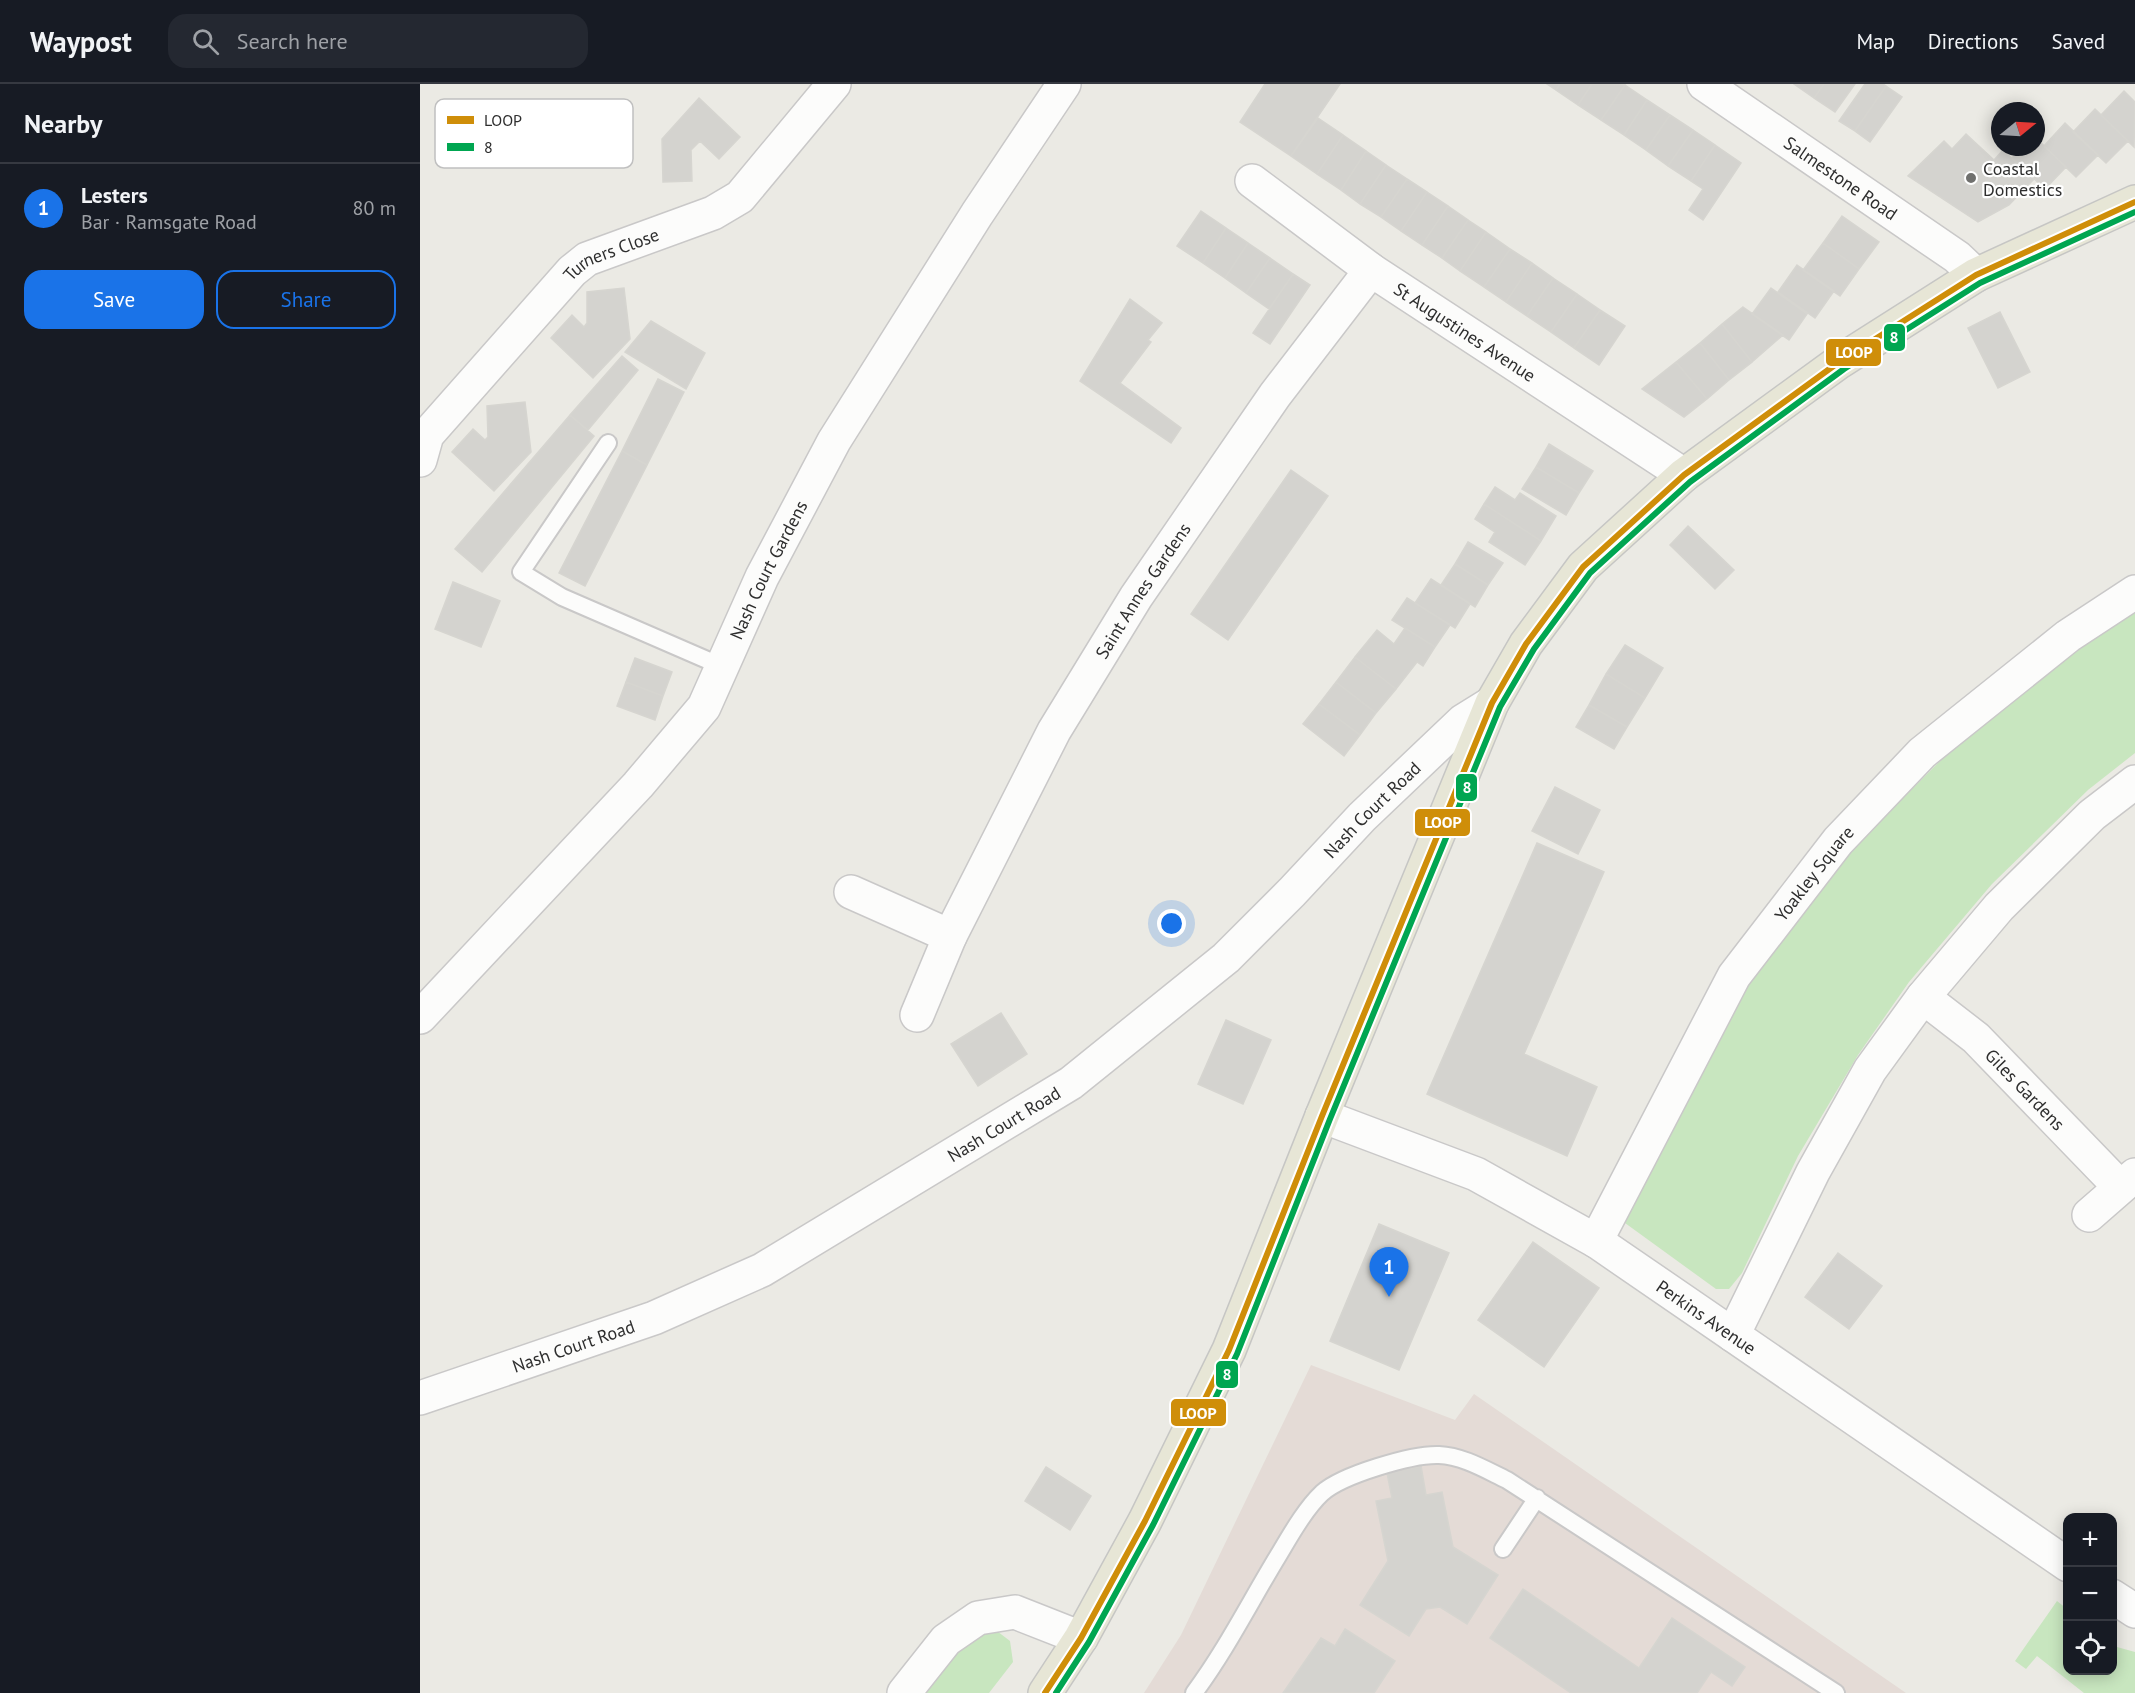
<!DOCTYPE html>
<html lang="en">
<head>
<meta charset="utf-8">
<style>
  :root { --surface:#171b24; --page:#242831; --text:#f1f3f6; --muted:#9ea1a6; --line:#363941; --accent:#1a73e8 }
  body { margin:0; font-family:"PT Sans",sans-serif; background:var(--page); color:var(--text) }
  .controls { position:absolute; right:18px; bottom:18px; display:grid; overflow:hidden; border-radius:12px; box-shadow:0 3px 15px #0003 }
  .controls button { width:54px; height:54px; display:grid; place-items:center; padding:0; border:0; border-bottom:2px solid var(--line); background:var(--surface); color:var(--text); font:30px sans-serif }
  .compass { position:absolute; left:1571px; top:18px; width:54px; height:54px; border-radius:50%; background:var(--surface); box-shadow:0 3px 15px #0003; rotate:72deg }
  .you { position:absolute; left:752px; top:840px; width:21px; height:21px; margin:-15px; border:4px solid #fff; border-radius:50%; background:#1a73e8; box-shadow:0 0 0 9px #1a73e833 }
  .badge { display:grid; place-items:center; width:39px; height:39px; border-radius:50%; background:var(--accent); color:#fff; font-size:20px; font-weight:700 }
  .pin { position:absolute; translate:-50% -50px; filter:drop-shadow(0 2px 3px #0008) }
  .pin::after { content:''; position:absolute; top:32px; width:21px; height:18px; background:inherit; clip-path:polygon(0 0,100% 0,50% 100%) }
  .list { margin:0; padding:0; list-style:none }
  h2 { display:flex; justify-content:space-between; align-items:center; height:78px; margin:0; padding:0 24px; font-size:26px }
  h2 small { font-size:20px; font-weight:400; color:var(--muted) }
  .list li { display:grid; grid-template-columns:39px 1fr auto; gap:18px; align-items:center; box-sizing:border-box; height:90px; padding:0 24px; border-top:2px solid var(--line) }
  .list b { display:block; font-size:22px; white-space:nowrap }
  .list p { margin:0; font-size:20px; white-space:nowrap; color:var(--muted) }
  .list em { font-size:20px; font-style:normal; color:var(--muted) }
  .actions { display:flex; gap:12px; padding:18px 24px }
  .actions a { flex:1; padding:14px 0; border:2px solid var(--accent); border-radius:18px; text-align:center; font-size:21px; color:var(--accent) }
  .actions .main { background:var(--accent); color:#fff }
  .icon { flex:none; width:33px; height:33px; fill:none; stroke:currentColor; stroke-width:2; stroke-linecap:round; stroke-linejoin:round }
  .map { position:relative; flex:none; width:1715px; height:1609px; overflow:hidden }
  header { display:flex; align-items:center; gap:36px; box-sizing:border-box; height:84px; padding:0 30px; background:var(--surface); border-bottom:2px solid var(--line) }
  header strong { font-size:28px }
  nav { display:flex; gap:33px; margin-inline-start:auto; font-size:21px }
  .search { width:420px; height:54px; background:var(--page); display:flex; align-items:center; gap:15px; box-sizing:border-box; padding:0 21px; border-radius:18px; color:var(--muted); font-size:22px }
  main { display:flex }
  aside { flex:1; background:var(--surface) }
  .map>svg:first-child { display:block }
  .medical { fill:#e4dbd6 }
  .green { fill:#c8e6bf }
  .building { fill:#d4d3cf; stroke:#d6d5d0; stroke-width:1.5 }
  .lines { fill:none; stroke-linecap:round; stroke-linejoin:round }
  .service-casing { stroke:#c9c8c8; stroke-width:20 }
  .minor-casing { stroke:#c9c8c8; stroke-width:36 }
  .primary-casing { stroke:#c6c6c4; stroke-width:36 }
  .service { stroke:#fcfcfb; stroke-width:16 }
  .minor { stroke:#fcfcfb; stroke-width:33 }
  .primary { stroke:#e7e6d6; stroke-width:33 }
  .bus-1-casing { stroke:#fff; stroke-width:10 }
  .bus-2-casing { stroke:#fff; stroke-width:10 }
  .bus-1 { stroke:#cf8e09; stroke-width:6 }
  .bus-2 { stroke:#00a651; stroke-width:6 }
  .poi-dot { fill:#70706e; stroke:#fff; stroke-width:2 }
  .labels { text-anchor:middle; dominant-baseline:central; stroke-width:4.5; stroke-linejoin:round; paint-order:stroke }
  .poi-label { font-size:18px; fill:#2e2e2e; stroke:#fff; text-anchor:start }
  .street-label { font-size:18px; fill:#2e2e2e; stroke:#fff }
  .key { fill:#fff; stroke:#c0c0c0; stroke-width:1.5 }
  .key-label { font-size:16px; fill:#2e2e2e }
  .line-badge { stroke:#fff; stroke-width:2 }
  .badge-label { font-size:16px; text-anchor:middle; font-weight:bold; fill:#fff }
</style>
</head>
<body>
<header>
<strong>Waypost</strong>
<div class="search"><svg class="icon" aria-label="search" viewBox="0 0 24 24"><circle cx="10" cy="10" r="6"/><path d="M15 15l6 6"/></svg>Search here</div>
<nav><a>Map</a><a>Directions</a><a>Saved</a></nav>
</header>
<main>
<aside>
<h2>Nearby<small></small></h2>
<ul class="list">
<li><span class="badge">1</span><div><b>Lesters</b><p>Bar · Ramsgate Road</p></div><em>80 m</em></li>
</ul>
<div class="actions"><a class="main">Save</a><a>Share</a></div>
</aside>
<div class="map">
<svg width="1715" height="1609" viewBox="0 0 1715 1609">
  <rect width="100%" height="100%" fill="#ebeae4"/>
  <!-- medical -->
  <path class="medical" d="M891 1281 1035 1336 1054 1310 1486 1609H724L761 1551Z"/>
  <!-- green -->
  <path class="green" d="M1715 521V669L1668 706 1572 800 1489 898 1438 971 1378 1072 1322 1189 1309 1205H1296L1205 1139 1252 1032 1310 919 1421 776 1557 640Z
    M1637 1517 1647 1525 1648 1586H1692L1693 1560 1697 1563 1715 1568V1609H1664L1617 1572 1606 1585 1595 1577Z
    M569 1541 590 1557 593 1578 569 1609H499L537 1556Z"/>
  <!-- building -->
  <path class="building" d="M845 0H920L871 72 820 38Z
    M1127 0H1140L1136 6Z
    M1140 0H1172L1158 21 1136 6Z
    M1172 0 1205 1 1181 36 1158 21Z
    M1374 0H1404L1394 14Z
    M1404 0H1435L1415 28 1394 14Z
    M1445 0H1463L1466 2 1435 47 1419 37Z
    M1205 1 1227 16 1204 51 1181 36Z
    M1466 2 1482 13 1450 58 1435 47Z
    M1704 7 1715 18 1714 63 1681 31Z
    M279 14 320 53 299 75 280 57 271 66 272 97 243 98 242 55Z
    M1227 16 1250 31 1226 66 1204 51Z
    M1675 25 1708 57 1686 79 1653 48Z
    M1250 31 1273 46 1248 82 1226 66Z
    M898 34 923 51 897 90 871 72Z
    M1645 39 1678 71 1656 93 1624 62Z
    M1273 46 1295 61 1271 97 1248 82Z
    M1546 50 1574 76 1583 66 1614 95 1589 121 1558 138 1488 92 1524 57 1532 65Z
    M923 51 946 67 921 106 897 90Z
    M1616 54 1646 83 1625 105 1592 74 1603 63H1616Z
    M1295 61 1321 79 1283 136 1269 126 1283 105 1271 97Z
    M946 67 966 81 940 120 921 106Z
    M966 81 987 95 961 133 940 120Z
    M987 95 1007 108 981 147 961 133Z
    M1007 108 1028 122 1002 161 981 147Z
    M1028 122 1048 136 1022 174 1002 161Z
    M781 127 806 144 783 179 757 162Z
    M1422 132 1459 158 1439 185 1403 159Z
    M1048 136 1066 148 1040 187 1022 174Z
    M806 144 828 159 805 194 783 179Z
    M1066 148 1090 165 1064 203 1040 187Z
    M828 159 850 174 826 209 805 194Z
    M1403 159 1439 185 1420 212 1383 186Z
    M1090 165 1112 179 1086 218 1064 203Z
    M850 174 873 190 849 225 826 209Z
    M1112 179 1133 194 1107 232 1086 218Z
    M1377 181 1414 207 1395 234 1358 208Z
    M873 190 890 201 850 260 833 249Z
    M1133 194 1157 210 1131 248 1107 232Z
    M204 204 210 255 173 294 131 254 152 231 164 243 167 239V208Z
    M1351 204 1387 230 1369 256 1332 230Z
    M1157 210 1180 226 1154 264 1131 248Z
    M710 215 742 239 728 256 731 258 700 299 761 344 751 359 660 297Z
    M1323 223 1363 251 1332 278 1302 240Z
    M1180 226 1205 242 1179 281 1154 264Z
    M1580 228 1610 288 1578 304 1548 244Z
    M231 237 285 269 266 305 205 268Z
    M1302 240 1332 278 1309 296 1280 259Z
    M1280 259 1309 296 1287 315 1256 278Z
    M202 272 218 286 168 346 150 331Z
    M1256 278 1287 315 1264 333 1222 305Z
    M238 295 264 308 227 381 202 367Z
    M105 318 111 368 74 407 32 368 53 345 65 356 68 353 67 322Z
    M150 331 174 352 62 488 35 465Z
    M1129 360 1173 387 1159 409 1116 383Z
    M202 367 227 381 165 502 139 489Z
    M1116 383 1159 409 1146 431 1102 405Z
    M871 386 908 412 808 556 771 530Z
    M1075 403 1095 416 1100 409 1136 432 1121 457 1064 420Z
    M1064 420 1121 457 1105 481 1069 458 1075 448 1055 435Z
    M1268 442 1314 486 1295 505 1250 461Z
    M1048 458 1083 479 1068 501 1035 480Z
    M1035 480 1068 501 1055 523 1021 501Z
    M1011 495 1050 520 1035 544 995 519Z
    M33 498 80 517 61 563 15 545Z
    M987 514 1030 541 1015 563 972 536Z
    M985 544 1015 563 1003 582 997 578 976 605 935 573 957 546 974 560Z
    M1205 561 1243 584 1225 614 1186 590Z
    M935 573 976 605 956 629 916 598Z
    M215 574 252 588 243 612 206 598Z
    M1186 590 1225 614 1207 643 1169 621Z
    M206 598 243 612 235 636 197 622Z
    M916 598 956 629 940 651 899 620Z
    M899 620 940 651 924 672 883 640Z
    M1169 621 1207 643 1194 665 1156 643Z
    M1135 703 1180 726 1158 770 1112 747Z
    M1117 759 1184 788 1104 970 1177 1003 1147 1072 1007 1010Z
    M581 929 607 970 558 1002 531 960Z
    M806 936 851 956 823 1020 778 1000Z
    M959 1140 1029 1169 979 1286 910 1257Z
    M1113 1158 1179 1204 1124 1283 1058 1236Z
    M1418 1169 1462 1202 1429 1245 1385 1213Z
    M1001 1382 1006 1411 1022 1408 1033 1463 1078 1491 1047 1540 1020 1523 1006 1525 989 1552 940 1521 968 1477 956 1417 972 1414 967 1389Z
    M626 1383 671 1412 650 1446 605 1417Z
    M1103 1505 1219 1584 1252 1534 1325 1583 1312 1602 1291 1588 1277 1609H1151L1070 1554Z
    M925 1545 975 1577 954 1609H863L901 1554 915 1562Z"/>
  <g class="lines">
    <defs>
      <path id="service" d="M188 359 101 488 142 513 301 582
        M1083 1465 1117 1414
        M774 1609C806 1566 830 1518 858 1472 870 1452 885 1425 902 1409 922 1391 992 1370 1019 1371 1043 1372 1066 1386 1087 1396L1416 1609"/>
      <g id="minor">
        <path id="s1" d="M1284 0 1537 173 1556 191"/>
        <path id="s2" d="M832 97 951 186 1264 391"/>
        <path id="s3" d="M0 376 7 351 152 187 167 175 293 129 320 113 414 0"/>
        <path d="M431 808 530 852 497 931"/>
        <path id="s4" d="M530 852 634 647 716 513 855 311 951 186"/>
        <path id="s5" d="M1503 913 1556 954 1700 1103"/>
        <path id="s6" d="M0 933 218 701 284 623 342 493 414 357 557 130 644 0"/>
        <path id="s7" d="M902 1032 1056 1090 1176 1157 1648 1481"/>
        <path d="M1669 1131 1715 1091"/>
        <path id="s8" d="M1176 1157 1314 892 1418 757 1502 669 1648 552 1715 508"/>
        <path d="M1313 1251 1393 1088 1450 986 1503 913 1579 823 1672 731 1715 698"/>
        <path id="s9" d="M0 1314 234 1234 342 1186 651 999 806 874 872 808 942 733 1043 637 1072 619"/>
        <path d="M1692 1512 1715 1527"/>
        <path d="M484 1609 526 1556 558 1534 595 1528 661 1554"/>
      </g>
      <path id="primary" d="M625 1609 661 1554 725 1437 809 1266 902 1032 1072 619 1106 560 1163 483 1264 391 1419 278 1556 191 1715 118"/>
    </defs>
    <!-- service casing -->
    <use href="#service" class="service-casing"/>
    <!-- minor casing -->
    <use href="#minor" class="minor-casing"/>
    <!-- primary casing -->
    <use href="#primary" class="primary-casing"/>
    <!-- service -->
    <use href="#service" class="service"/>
    <!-- minor -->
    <use href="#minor" class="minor"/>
    <!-- primary -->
    <use href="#primary" class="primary"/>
    <defs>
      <path id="bus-1" d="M625 1609 661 1554 725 1437 809 1266 902 1032 1072 619 1106 560 1163 483 1264 391 1419 278 1556 191 1715 118"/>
      <path id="bus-2" d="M636 1609 669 1558 733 1441 817 1270 910 1035 1080 623 1114 565 1170 489 1270 398 1424 285 1560 199 1715 128"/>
    </defs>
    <!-- bus-1 casing -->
    <use href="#bus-1" class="bus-1-casing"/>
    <!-- bus-2 casing -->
    <use href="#bus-2" class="bus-2-casing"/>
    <!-- bus-1 -->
    <use href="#bus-1" class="bus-1"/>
    <!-- bus-2 -->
    <use href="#bus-2" class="bus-2"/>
  </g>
  <!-- markers -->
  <circle class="poi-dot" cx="1551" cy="94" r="6"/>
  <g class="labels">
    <!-- poi labels -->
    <g class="poi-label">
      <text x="1563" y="84">Coastal<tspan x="1563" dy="21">Domestics</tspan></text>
    </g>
    <!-- street labels -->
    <g class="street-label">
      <text stroke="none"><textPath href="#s1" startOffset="166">Salmestone Road</textPath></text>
      <text stroke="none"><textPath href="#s3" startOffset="288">Turners Close</textPath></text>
      <text stroke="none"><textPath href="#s2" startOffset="261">St Augustines Avenue</textPath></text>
      <text stroke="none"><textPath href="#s6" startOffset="572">Nash Court Gardens</textPath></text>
      <text stroke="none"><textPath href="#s4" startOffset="396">Saint Annes Gardens</textPath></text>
      <text stroke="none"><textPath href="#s9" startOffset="1134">Nash Court Road</textPath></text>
      <text stroke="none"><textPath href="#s8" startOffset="429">Yoakley Square</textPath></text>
      <text stroke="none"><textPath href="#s5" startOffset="138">Giles Gardens</textPath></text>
      <text stroke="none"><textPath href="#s9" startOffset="648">Nash Court Road</textPath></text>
      <text stroke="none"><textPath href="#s7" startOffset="436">Perkins Avenue</textPath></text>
      <text stroke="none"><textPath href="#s9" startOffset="162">Nash Court Road</textPath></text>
    </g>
  </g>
  <!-- legend -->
  <rect x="15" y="15" width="198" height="69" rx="9" class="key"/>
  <rect x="27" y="32" width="27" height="8" fill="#cf8e09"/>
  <rect x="27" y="59" width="27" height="8" fill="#00a651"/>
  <g class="key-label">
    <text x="64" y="42">LOOP</text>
    <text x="64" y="69">8</text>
  </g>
  <g class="line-badge">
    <rect x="1463" y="239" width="23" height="29" rx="6" fill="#00a651"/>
    <rect x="1405" y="254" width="57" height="29" rx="6" fill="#cf8e09"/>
    <rect x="1035" y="689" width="23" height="29" rx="6" fill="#00a651"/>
    <rect x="994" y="724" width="57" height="29" rx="6" fill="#cf8e09"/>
    <rect x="795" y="1276" width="24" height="29" rx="6" fill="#00a651"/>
    <rect x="750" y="1314" width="57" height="29" rx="6" fill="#cf8e09"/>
  </g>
  <g class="badge-label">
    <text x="1474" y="259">8</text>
    <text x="1434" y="274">LOOP</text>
    <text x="1047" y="709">8</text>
    <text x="1023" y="744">LOOP</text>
    <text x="807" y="1296">8</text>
    <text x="778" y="1335">LOOP</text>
  </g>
</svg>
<div class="controls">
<button>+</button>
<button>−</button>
<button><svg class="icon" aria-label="locate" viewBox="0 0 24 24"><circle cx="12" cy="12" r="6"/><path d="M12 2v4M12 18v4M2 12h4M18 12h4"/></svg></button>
</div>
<svg class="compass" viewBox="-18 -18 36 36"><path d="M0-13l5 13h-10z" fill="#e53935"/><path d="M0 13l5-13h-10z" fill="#9ea1a6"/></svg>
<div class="you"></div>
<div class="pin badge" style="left:969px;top:1213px">1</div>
</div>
</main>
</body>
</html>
